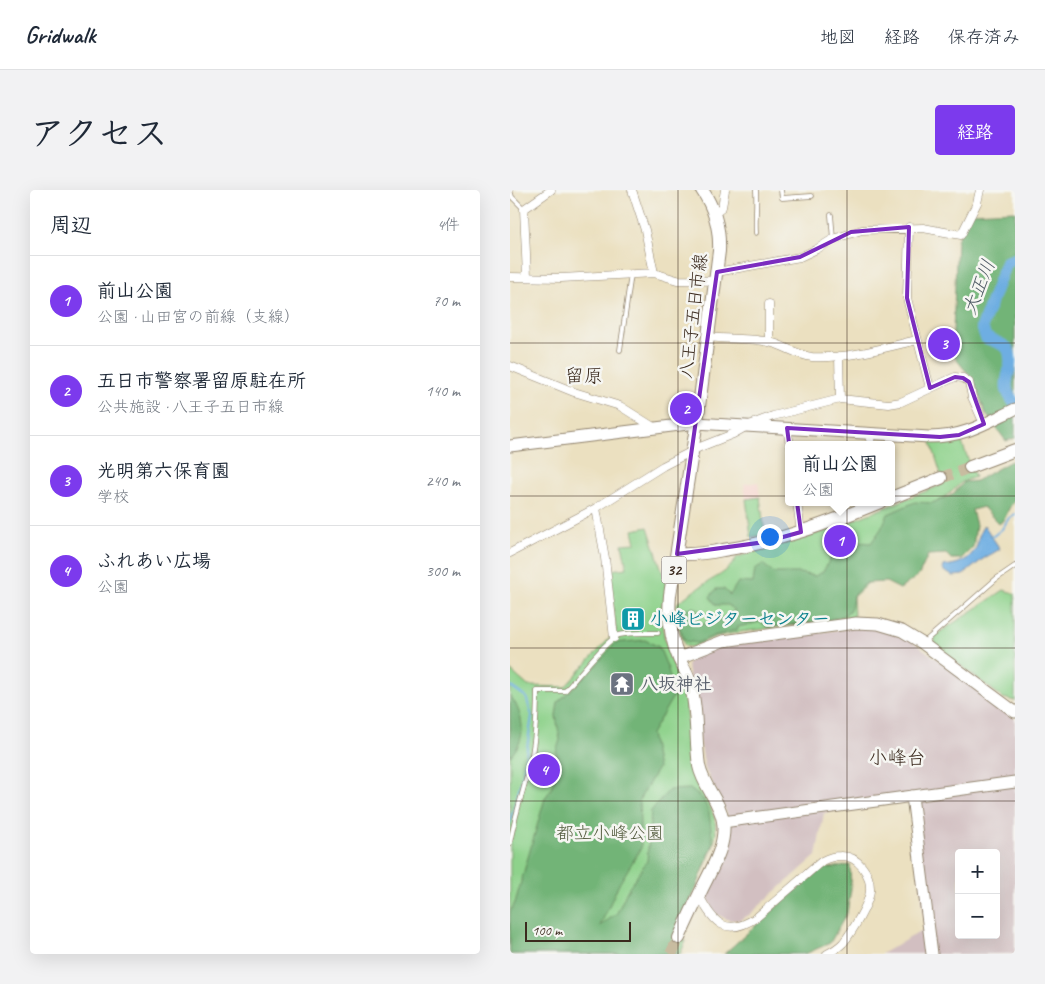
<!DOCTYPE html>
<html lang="ja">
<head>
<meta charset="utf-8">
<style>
  :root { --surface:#fff; --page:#f2f2f3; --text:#1f2937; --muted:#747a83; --line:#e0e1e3; --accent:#7c3aed }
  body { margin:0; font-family:Caveat,"Klee One",sans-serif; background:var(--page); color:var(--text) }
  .controls { position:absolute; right:15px; bottom:15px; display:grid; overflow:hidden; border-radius:5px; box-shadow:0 5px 20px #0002 }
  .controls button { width:45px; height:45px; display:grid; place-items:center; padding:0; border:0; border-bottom:1px solid var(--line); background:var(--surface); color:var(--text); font:25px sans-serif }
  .scale { position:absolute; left:15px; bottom:12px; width:106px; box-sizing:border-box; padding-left:5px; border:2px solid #3b2a1e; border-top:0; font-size:14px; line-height:18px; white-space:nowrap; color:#3b2a1e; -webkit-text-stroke:4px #f6f6f2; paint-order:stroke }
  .you { position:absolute; left:259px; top:346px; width:18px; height:18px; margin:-12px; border:4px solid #fff; border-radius:50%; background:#1a73e8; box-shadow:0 0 0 8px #1a73e833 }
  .badge { display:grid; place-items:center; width:32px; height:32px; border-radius:50%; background:var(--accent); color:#fff; font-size:16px; font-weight:700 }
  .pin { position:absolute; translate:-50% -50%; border:2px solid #fff; box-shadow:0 1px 5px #0006 }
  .popup { position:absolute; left:275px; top:251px; width:110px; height:65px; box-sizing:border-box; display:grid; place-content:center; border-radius:5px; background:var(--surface); filter:drop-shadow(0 1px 4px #0005); font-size:16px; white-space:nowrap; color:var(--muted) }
  .popup b { font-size:19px; color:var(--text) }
  .popup::after { content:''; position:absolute; left:50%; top:100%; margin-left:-10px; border:10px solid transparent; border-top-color:var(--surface) }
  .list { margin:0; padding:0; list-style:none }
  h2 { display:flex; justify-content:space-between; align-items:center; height:65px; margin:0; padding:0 20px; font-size:21px }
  h2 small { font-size:16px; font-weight:400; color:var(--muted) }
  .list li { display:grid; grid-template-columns:32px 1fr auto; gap:15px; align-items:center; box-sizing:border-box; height:90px; padding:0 20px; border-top:1px solid var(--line) }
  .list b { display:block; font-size:19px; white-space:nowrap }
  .list p { margin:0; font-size:16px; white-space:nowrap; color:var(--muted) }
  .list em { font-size:16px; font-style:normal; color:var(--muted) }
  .map { position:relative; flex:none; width:505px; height:764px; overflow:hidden; border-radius:5px }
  header { display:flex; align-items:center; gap:30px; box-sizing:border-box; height:70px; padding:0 25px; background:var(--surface); border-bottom:1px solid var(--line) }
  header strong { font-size:24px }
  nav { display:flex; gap:28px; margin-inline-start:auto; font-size:18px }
  .intro { display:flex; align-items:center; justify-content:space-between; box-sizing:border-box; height:120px; padding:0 30px }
  h1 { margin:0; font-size:35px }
  .button { padding:12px 22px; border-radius:5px; background:var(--accent); color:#fff; font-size:18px; font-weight:700 }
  main { display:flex; gap:30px; padding:0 30px }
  aside { flex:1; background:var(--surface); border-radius:5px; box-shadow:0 5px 20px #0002 }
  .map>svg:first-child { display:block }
  .built { fill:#f7d1c9 }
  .industrial { fill:#d2bfc1; fill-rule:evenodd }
  .green { fill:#8ed28b; stroke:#647e54 }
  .forest { fill:#72b477; stroke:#566f4a }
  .water { fill:#6eaee2; stroke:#546c80 }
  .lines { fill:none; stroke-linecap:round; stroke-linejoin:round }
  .stream { stroke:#6eaee2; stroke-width:2 }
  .river { stroke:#6eaee2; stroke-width:12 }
  .primary-tunnel { stroke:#c8bca0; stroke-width:12; stroke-dasharray:12 6; stroke-linecap:butt }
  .lane-casing { stroke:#93856f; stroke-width:5.5 }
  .street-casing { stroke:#93856f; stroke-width:9 }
  .secondary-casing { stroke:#93856f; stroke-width:13 }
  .primary-casing { stroke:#93856f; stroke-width:14 }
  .lane { stroke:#fff; stroke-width:4 }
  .street { stroke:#fff; stroke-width:8 }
  .secondary { stroke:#fff; stroke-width:11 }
  .primary { stroke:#fff; stroke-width:12 }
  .marked { fill:none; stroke:#7b2cbf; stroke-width:4; stroke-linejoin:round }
  .grid { fill:none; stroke:#3b2a1e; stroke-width:1; stroke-opacity:0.55 }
  .labels { text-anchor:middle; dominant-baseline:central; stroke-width:5; stroke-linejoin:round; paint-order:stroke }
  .shield { fill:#f6f6f2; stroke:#73675e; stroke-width:1 }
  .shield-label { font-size:16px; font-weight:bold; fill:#3b2a1e }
  .street-label { font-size:18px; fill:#3b2a1e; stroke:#f6f6f2 }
  .culture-label { font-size:18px; font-weight:bold; fill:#0d838f; stroke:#f6f6f2; text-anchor:start }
  .worship-label { font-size:18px; font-weight:bold; fill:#5b616d; stroke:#f6f6f2; text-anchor:start }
  .park-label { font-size:18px; fill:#545c3f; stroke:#f6f6f2 }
  .water-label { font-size:19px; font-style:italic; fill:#4d5863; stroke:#f6f6f2 }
  .neighbourhood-label { font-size:19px; fill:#3b2a1e; stroke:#f6f6f2 }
</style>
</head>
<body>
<header>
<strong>Gridwalk</strong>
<nav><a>地図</a><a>経路</a><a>保存済み</a></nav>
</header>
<div class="intro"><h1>アクセス</h1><a class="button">経路</a></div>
<main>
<aside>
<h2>周辺<small>4件</small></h2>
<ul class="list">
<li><span class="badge">1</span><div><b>前山公園</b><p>公園 · 山田宮の前線（支線）</p></div><em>70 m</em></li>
<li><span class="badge">2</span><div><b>五日市警察署留原駐在所</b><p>公共施設 · 八王子五日市線</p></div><em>140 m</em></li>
<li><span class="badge">3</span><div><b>光明第六保育園</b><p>学校</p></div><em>240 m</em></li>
<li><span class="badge">4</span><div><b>ふれあい広場</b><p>公園</p></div><em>300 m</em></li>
</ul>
</aside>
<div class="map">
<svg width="505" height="764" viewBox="0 0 505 764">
  <rect width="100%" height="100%" fill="#f6f6f2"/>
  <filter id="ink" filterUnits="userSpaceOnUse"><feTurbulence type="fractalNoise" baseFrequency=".02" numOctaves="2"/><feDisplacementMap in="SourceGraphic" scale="10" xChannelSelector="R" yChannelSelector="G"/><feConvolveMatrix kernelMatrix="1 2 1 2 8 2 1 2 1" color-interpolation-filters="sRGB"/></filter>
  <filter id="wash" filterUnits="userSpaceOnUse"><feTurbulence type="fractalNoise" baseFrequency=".0096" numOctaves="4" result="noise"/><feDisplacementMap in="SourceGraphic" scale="20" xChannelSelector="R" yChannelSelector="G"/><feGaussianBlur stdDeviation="1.12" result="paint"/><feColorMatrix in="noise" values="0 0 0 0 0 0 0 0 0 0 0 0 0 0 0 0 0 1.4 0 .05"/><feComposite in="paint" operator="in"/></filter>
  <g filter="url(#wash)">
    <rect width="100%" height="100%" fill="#ebe0c0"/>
    <!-- built -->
    <path class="built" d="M248 292 255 345 241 347 234 294Z"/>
    <!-- industrial -->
    <path class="industrial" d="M360 437 394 445 496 520 505 529V764H371L415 739 402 606 314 623 306 666 239 725 230 730H219L208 725 202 719 198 707V698L217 655 220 638 217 624 195 579 177 476 181 467 205 457 341 438ZM449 663H486V745H449Z"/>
    <!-- green -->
    <path class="green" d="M449 245 465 287 452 292 441 302 408 327 359 392 343 407 344 428 230 442 205 447 182 457 175 456C168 441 166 429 167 413 174 408 182 402 190 397 204 387 218 384 227 367L316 341 434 294 420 249Z
      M250 307 255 345 241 347 236 309Z
      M138 337 153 384H158L155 411 152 414 154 446 176 512 181 580 200 615 205 630 206 644 203 657 165 746 176 751 170 764H0V480L18 496 55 497 106 441 100 380 117 378 112 354 126 353 123 340Z
      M494 400 505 404V511L493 508 424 455V446Z"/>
    <!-- forest -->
    <path class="forest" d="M505 21V248L496 251 476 224 464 191 442 164 447 50 460 23Z
      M501 271 505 276V311C496 318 499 327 489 334L473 317 462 320 466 335 463 357 451 369H441L436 364 418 365 409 385 390 399 376 392 356 393 343 405C342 413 342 421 334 425 322 432 273 435 257 437L250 432 228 437 227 440 203 446 187 453 175 451 167 430 175 419 184 417 192 422 184 434C202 435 210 431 225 420L218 415H206L200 407 206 399H214L220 405 228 392 243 393 245 379 253 374 263 383H289L305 386 313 382 323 363 334 351 361 353 371 339 378 324 405 312 422 313 442 305 454 292 466 291Z
      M135 450 149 457 158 479 164 505 141 544 148 578 129 610 131 658 109 694 90 736 107 723 117 701 137 671 141 621 159 600 180 599 193 609 199 622 203 654 186 699 162 749 167 764H0V722L5 713 35 608 41 599 49 574 46 562 50 550 46 526 48 512 83 479 105 453Z
      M0 505C10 519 16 537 9 554 7 558 3 563 0 567Z
      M340 675 341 699 337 723 320 753 295 764H214L283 702 312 679Z"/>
    <!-- water -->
    <path class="water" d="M474 335 490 359 473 369 453 385 443 386 432 380 433 376C445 375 457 372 464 361 469 355 467 345 474 335Z"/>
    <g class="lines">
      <!-- stream -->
      <path class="stream" d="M482 347 492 339 499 328 505 324
        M0 496 16 507 22 526 13 584 0 633"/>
      <!-- river -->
      <path class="river" d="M505 69 496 72 472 137 476 148C483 151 494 154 498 159 505 175 494 187 497 200 498 204 502 210 505 214"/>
    </g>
  </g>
  <g filter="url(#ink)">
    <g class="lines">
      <!-- primary-tunnel -->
      <path class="primary-tunnel" d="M431 288 460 277
        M161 764 169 748"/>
      <defs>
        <path id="lane" d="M0 0 2 7 14 19
          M271 0 272 8 302 6
          M321 25 323 49
          M246 43C245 28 247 15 246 0
          M110 160 121 84
          M413 453 486 389 505 376
          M0 653C4 630 11 608 17 586 25 558 27 530 27 501H55C65 490 97 449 109 445 120 442 136 443 148 443"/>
        <path id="street" d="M122 0 135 40 144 83
          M204 23 212 17 215 0
          M399 37 397 108 420 198
          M207 82 290 67 307 59 323 49 352 40 413 38 451 45 467 13 470 0
          M17 86 14 19 41 0
          M0 87 51 88 144 83 167 90 206 91
          M259 114V152
          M198 147C218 150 239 147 259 152 274 155 286 165 302 167 337 169 373 158 407 150
          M329 166 330 209
          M0 176 64 202 110 216 145 238
          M277 238 280 255
          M359 243 361 255
          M287 312 291 342
          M86 318 95 368 104 448
          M0 363 86 318 153 276 190 257 223 244 237 236 263 226 330 209 379 214 391 212 445 187 453 188 459 192 462 207 474 234
          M189 705C203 733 216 748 247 727L312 671C318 668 324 666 330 666 348 665 361 684 360 701 359 714 342 742 333 753 328 758 323 761 317 764"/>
        <path id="secondary" d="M0 256 186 233 419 247C454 247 474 234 505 219
          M169 468 213 451 346 433 368 434 392 441 412 453 505 522
          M402 606 422 764
          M213 632 505 592"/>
        <path id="primary" d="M460 277 505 260
          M381 308 431 288
          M167 364C183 365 198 363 213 360 268 352 319 333 370 312
          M169 748C176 733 183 717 190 703 200 681 217 656 213 631 210 611 193 596 189 576 185 548 188 520 180 493 178 484 173 477 169 469 160 448 158 427 160 405L188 224 209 61C210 39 205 19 192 0"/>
      </defs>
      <!-- lane casing -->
      <use href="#lane" class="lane-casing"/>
      <!-- street casing -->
      <use href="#street" class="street-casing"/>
      <!-- secondary casing -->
      <use href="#secondary" class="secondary-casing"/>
      <!-- primary casing -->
      <use href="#primary" class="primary-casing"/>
      <!-- lane -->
      <use href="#lane" class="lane"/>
      <!-- street -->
      <use href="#street" class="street"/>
      <!-- secondary -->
      <use href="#secondary" class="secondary"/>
      <!-- primary -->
      <use href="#primary" class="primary"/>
    </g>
  </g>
  <!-- marked area -->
  <path class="marked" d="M399 37 397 108 420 198 445 187 453 188 459 192 474 234 449 245 430 247 277 238 291 342 255 352 167 364 207 82 290 67 341 42Z"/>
  <!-- grid -->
  <path class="grid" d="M168 0V764M337 0V764M0 153H505M0 306H505M0 458H505M0 611H505"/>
  <!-- icons -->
  <defs>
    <symbol id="building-square" viewBox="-11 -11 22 22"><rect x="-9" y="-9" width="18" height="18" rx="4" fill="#0f9aa8" stroke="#f6f6f2"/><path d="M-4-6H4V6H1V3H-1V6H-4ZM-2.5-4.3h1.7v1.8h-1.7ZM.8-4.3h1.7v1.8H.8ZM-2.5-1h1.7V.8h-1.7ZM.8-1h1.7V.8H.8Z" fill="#fff"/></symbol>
    <symbol id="temple-square" viewBox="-11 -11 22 22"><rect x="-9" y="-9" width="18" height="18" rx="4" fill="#6b7280" stroke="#f6f6f2"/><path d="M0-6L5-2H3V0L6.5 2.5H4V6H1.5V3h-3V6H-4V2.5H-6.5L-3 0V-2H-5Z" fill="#fff"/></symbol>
  </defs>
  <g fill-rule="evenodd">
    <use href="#building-square" x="109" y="415" width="28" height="28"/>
    <use href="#temple-square" x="98" y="480" width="28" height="28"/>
  </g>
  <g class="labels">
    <!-- shield labels -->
    <rect class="shield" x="151.5" y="366.5" width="25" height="27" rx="4"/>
    <g class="shield-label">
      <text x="164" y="380">32</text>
    </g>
    <!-- street labels -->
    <g class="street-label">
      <text transform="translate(183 126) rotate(-83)">八王子五日市線</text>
    </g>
    <!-- culture labels -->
    <g class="culture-label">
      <text x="140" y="429">小峰ビジターセンター</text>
    </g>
    <!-- worship labels -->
    <g class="worship-label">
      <text x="130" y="494">八坂神社</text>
    </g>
    <!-- park labels -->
    <g class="park-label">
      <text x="100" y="643">都立小峰公園</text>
    </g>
    <!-- water labels -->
    <g class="water-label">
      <text transform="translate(469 97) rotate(-68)">大正川</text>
    </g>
    <!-- neighbourhood labels -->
    <g class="neighbourhood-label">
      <text x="74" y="186">留原</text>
      <text x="387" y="568">小峰台</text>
    </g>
  </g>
</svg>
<div class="controls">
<button>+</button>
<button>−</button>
</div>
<div class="scale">100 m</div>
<div class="you"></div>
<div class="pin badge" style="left:330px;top:351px">1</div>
<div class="popup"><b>前山公園</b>公園</div>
<div class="pin badge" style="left:176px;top:219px">2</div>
<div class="pin badge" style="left:434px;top:154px">3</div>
<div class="pin badge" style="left:34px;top:580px">4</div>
</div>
</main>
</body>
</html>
